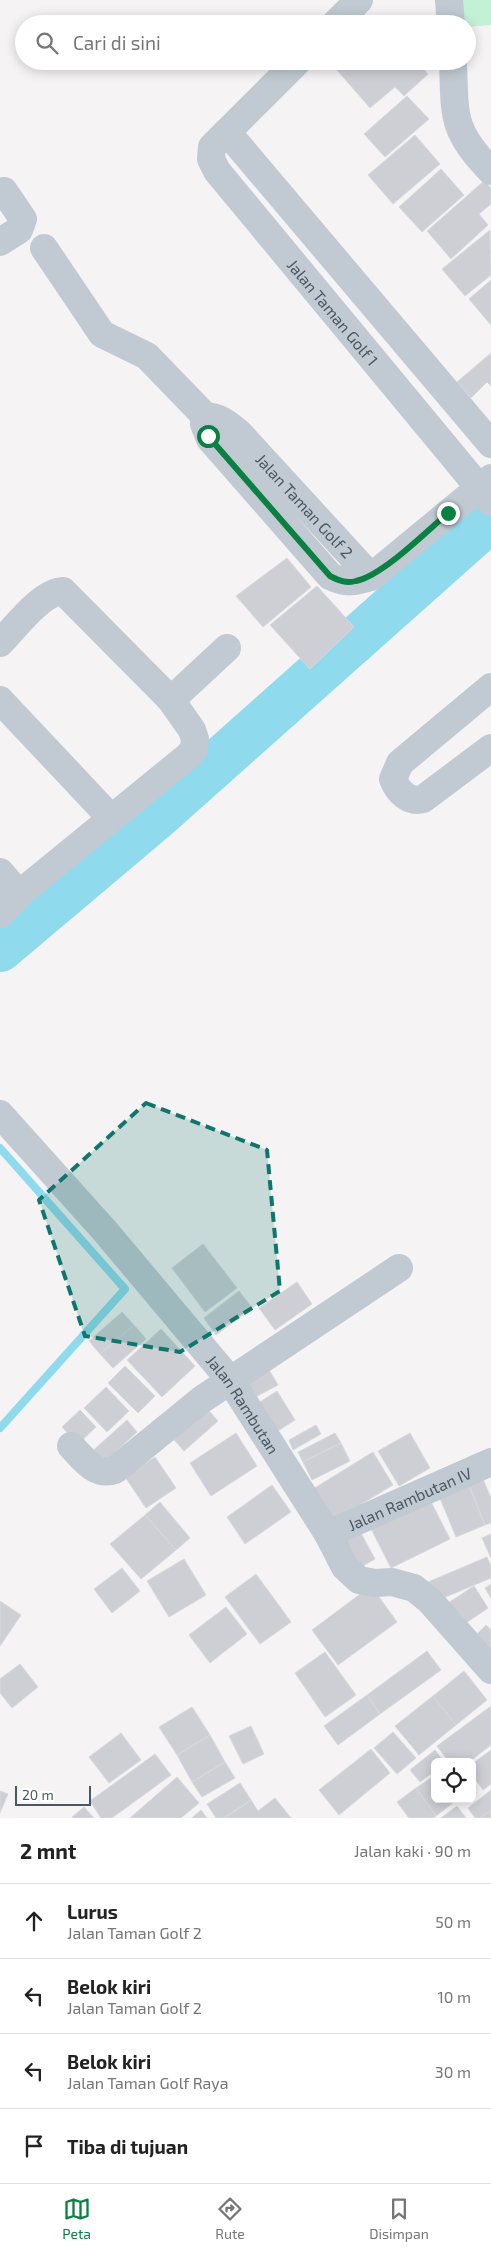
<!DOCTYPE html>
<html lang="id">
<head>
<meta charset="utf-8">
<style>
  :root { --surface:#fff; --page:#f2f2f2; --text:#222; --muted:#767676; --line:#e0e0e0; --accent:#0b8043 }
  body { margin:0; font-family:"Exo 2",sans-serif; background:var(--page); color:var(--text) }
  .controls { position:absolute; right:15px; bottom:15px; display:grid; overflow:hidden; border-radius:8px; box-shadow:0 2px 12px #0003 }
  .controls button { width:45px; height:45px; display:grid; place-items:center; padding:0; border:0; border-bottom:1px solid var(--line); background:var(--surface); color:var(--text); font:25px sans-serif }
  .scale { position:absolute; left:15px; bottom:12px; width:76px; box-sizing:border-box; padding-left:5px; border:2px solid #4a5661; border-top:0; font-size:14px; line-height:18px; white-space:nowrap; color:#4a5661; -webkit-text-stroke:4px #fff; paint-order:stroke }
  .stop { position:absolute; width:15px; height:15px; margin:-11px; border:4px solid #0b8043; border-radius:50%; background:#fff }
  .stop.end { background:#0b8043; border-color:#fff; box-shadow:0 1px 5px #0008 }
  .list { margin:0; padding:0; list-style:none }
  h2 { display:flex; justify-content:space-between; align-items:center; height:65px; margin:0; padding:0 20px; font-size:21px }
  h2 small { font-size:16px; font-weight:400; color:var(--muted) }
  .list li { display:grid; grid-template-columns:32px 1fr auto; gap:15px; align-items:center; box-sizing:border-box; height:75px; padding:0 20px; border-top:1px solid var(--line) }
  .list b { display:block; font-size:19px; white-space:nowrap }
  .list p { margin:0; font-size:16px; white-space:nowrap; color:var(--muted) }
  .list em { font-size:16px; font-style:normal; color:var(--muted) }
  .icon { flex:none; width:28px; height:28px; fill:none; stroke:currentColor; stroke-width:2; stroke-linecap:round; stroke-linejoin:round }
  .map { position:relative; flex:none; width:491px; height:1818px; overflow:hidden }
  .search { position:absolute; background:var(--surface); box-shadow:0 2px 12px #0003; left:15px; right:15px; top:15px; height:55px; display:flex; align-items:center; gap:12px; box-sizing:border-box; padding:0 18px; border-radius:28px; color:var(--muted); font-size:19px }
  .sheet { height:365px; background:var(--surface) }
  nav { display:flex; justify-content:space-around; align-items:center; box-sizing:border-box; height:70px; border-top:1px solid var(--line); background:var(--surface); font-size:14px; color:var(--muted) }
  nav a { display:grid; justify-items:center; gap:2px }
  nav .on { color:var(--accent) }
  .map>svg:first-child { display:block }
  .green { fill:#c3f1d5 }
  .lines { fill:none; stroke-linecap:round; stroke-linejoin:round }
  .stream { stroke:#90daee; stroke-width:8 }
  .river { stroke:#90daee; stroke-width:46 }
  .building { fill:#cdcfd5; stroke:#d7d9de }
  .street { stroke:#c1cad2; stroke-width:28 }
  .route { stroke:#0b8043; stroke-width:6 }
  .marked { fill:#0f766e; fill-opacity:0.2; stroke:#0f766e; stroke-width:4; stroke-dasharray:10 6; stroke-linejoin:round }
  .labels { text-anchor:middle; dominant-baseline:central; stroke-width:5; stroke-linejoin:round; paint-order:stroke }
  .street-label { font-size:16px; fill:#4a5661; stroke:#fff }
</style>
</head>
<body>
<div class="map">
<svg width="491" height="1818" viewBox="0 0 491 1818">
  <rect width="100%" height="100%" fill="#f5f3f3"/>
  <!-- green -->
  <path class="green" d="M442 0H491V25L467 27V24H445Z"/>
  <g class="lines">
    <!-- stream -->
    <path class="stream" d="M0 1148 125 1289 0 1428"/>
    <!-- river -->
    <path class="river" d="M0 949 154 819 491 519"/>
  </g>
  <!-- building -->
  <path class="building" d="M417 61 428 74 404 96 395 87 370 108 330 62Z
    M407 96 429 119 385 157 364 134Z
    M415 135 440 164 393 204 368 175Z
    M441 169 464 195 422 232 399 207Z
    M484 181 491 188V204L479 214 488 225 451 259 427 231Z
    M490 230 491 275 465 296 442 269Z
    M491 280V325L469 299Z
    M491 353V386L487 382 471 398 457 382Z
    M287 558 311 587 263 627 236 596Z
    M317 586 354 627 310 669 270 625Z
    M203 1244 237 1288 205 1312 172 1268Z
    M297 1282 312 1304 275 1330 259 1308Z
    M239 1291 252 1308 216 1335 204 1318Z
    M122 1312 134 1325 100 1354 89 1341Z
    M134 1325 146 1339 113 1368 100 1354Z
    M161 1329 195 1366 162 1397 127 1360Z
    M125 1366 155 1396 138 1413 108 1383Z
    M269 1370 278 1385 248 1401 240 1386Z
    M106 1387 129 1411 107 1432 84 1408Z
    M277 1391 295 1420 270 1436 252 1407Z
    M202 1403 218 1421 184 1451 168 1433Z
    M80 1410 96 1427 78 1444 62 1427Z
    M127 1420 137 1432 99 1467 88 1455Z
    M316 1425 321 1434 293 1450 289 1440Z
    M236 1433 257 1466 211 1496 190 1463Z
    M335 1433 341 1443 303 1462 298 1452Z
    M410 1433 430 1468 399 1486 378 1451Z
    M341 1443 350 1461 312 1480 303 1462Z
    M373 1452 393 1485 333 1521 313 1489Z
    M155 1457 176 1488 146 1508 125 1477Z
    M480 1472 491 1498V1523L485 1525 466 1478Z
    M466 1478 485 1525 456 1537 437 1491Z
    M272 1485 291 1512 245 1544 227 1517Z
    M427 1494 450 1539 391 1568 368 1523Z
    M160 1502 190 1538 176 1550 145 1515Z
    M145 1515 176 1550 141 1579 110 1544Z
    M356 1524 375 1559 352 1572 333 1536Z
    M491 1534V1558L482 1538Z
    M487 1557 491 1566V1578L436 1601 428 1582Z
    M184 1559 206 1595 169 1617 147 1581Z
    M122 1568 140 1591 112 1613 94 1589Z
    M256 1574 291 1622 260 1644 225 1597Z
    M491 1584V1598L485 1588Z
    M371 1586 397 1622 338 1665 312 1630Z
    M474 1586 488 1608 463 1625 448 1603Z
    M0 1601 21 1615 0 1646Z
    M226 1607 247 1634 210 1663 189 1635Z
    M486 1625 491 1630V1650L473 1638Z
    M427 1651 441 1670 380 1714 367 1695Z
    M325 1652 356 1695 325 1717 295 1673Z
    M20 1664 38 1687 12 1708 0 1693V1679Z
    M464 1671 487 1700 456 1725 433 1696Z
    M367 1695 380 1714 338 1745 324 1726Z
    M433 1696 456 1725 419 1755 395 1726Z
    M491 1706V1745L469 1762H449L437 1746Z
    M192 1707 210 1735 177 1755 159 1727Z
    M251 1726 264 1754 243 1764 229 1736Z
    M393 1732 416 1758 397 1774 374 1748Z
    M121 1733 141 1760 109 1783 89 1757Z
    M210 1735 225 1762 192 1782 177 1755Z
    M371 1749 390 1773 339 1815 319 1790Z
    M435 1750 444 1762H435V1771L420 1782 410 1770Z
    M491 1750V1784L483 1790 472 1775V1764Z
    M155 1754 171 1775 112 1818H101L90 1801Z
    M225 1762 235 1778 202 1797 192 1782Z
    M435 1775V1799H458L436 1816 416 1788Z
    M177 1777 199 1803 181 1818H130Z
    M240 1783 251 1800 224 1818H216L207 1804Z
    M416 1788 436 1816 433 1818H409L397 1802Z
    M491 1790V1810L480 1818H475L468 1808Z
    M0 1791 8 1794 0 1813Z
    M275 1798 291 1818H224L251 1800 258 1811Z
    M457 1806 466 1818H441Z
    M84 1807 94 1818H74L72 1817Z
    M201 1810 207 1818H192Z
    M491 1810V1818H480Z"/>
  <g class="lines">
    <!-- street -->
    <g class="street">
      <path d="M449 0 451 24"/>
      <path d="M335 24 359 0"/>
      <path id="s1" d="M298 61 212 147 211 159 217 171 491 502"/>
      <path d="M453 61C455 116 451 130 491 171"/>
      <path d="M227 132 491 444"/>
      <path d="M0 242 19 230 23 219 4 191"/>
      <path id="s2" d="M44 248 102 334 147 356 205 416C219 416 229 425 239 433L371 577C355 582 346 584 330 576L210 439 204 424 205 416"/>
      <path d="M371 577 491 478"/>
      <path d="M0 643C15 628 41 592 63 591L171 700 192 730 195 739 194 749 188 756 19 894 0 914"/>
      <path d="M491 687 400 763 393 779C398 792 409 803 423 799L491 748"/>
      <path d="M0 700 111 818"/>
      <path d="M171 700 227 648"/>
      <path d="M0 872 19 894"/>
      <path id="s3" d="M0 1114 105 1231 230 1380 328 1534 345 1567 359 1580 375 1583 392 1582 414 1588 430 1601 491 1670"/>
      <path d="M71 1446C84 1459 95 1477 115 1470L201 1400 399 1268"/>
      <path id="s4" d="M328 1534 491 1462"/>
    </g>
  </g>
  <g class="lines">
    <!-- route -->
    <path class="route" d="M208 436 330 576C338 580 346 584 356 581 382 576 426 532 448 513"/>
  </g>
  <!-- marked area -->
  <path class="marked" d="M146 1103 267 1150 280 1291 180 1352 85 1336 39 1200Z"/>
  <g class="labels">
    <!-- street labels -->
    <g class="street-label">
      <text stroke="none"><textPath href="#s1" startOffset="330">Jalan Taman Golf 1</textPath></text>
      <text stroke="none"><textPath href="#s2" startOffset="374">Jalan Taman Golf 2</textPath></text>
      <text stroke="none"><textPath href="#s3" startOffset="379">Jalan Rambutan</textPath></text>
      <text stroke="none"><textPath href="#s4" startOffset="89">Jalan Rambutan IV</textPath></text>
    </g>
  </g>
</svg>
<div class="controls">
<button><svg class="icon" aria-label="locate" viewBox="0 0 24 24"><circle cx="12" cy="12" r="6"/><path d="M12 2v4M12 18v4M2 12h4M18 12h4"/></svg></button>
</div>
<div class="scale">20 m</div>
<div class="stop" style="left:208px;top:436px"></div>
<div class="stop end" style="left:448px;top:513px"></div>
<div class="search"><svg class="icon" aria-label="search" viewBox="0 0 24 24"><circle cx="10" cy="10" r="6"/><path d="M15 15l6 6"/></svg>Cari di sini</div>
</div>
<section class="sheet">
<h2>2 mnt<small>Jalan kaki · 90 m</small></h2>
<ul class="list">
<li><svg class="icon" aria-label="ahead" viewBox="0 0 24 24"><path d="M12 20V5M6 11l6-6 6 6"/></svg><div><b>Lurus</b><p>Jalan Taman Golf 2</p></div><em>50 m</em></li>
<li><svg class="icon" aria-label="left" viewBox="0 0 24 24"><path d="M17 20v-9H6M10 6l-5 5 5 5"/></svg><div><b>Belok kiri</b><p>Jalan Taman Golf 2</p></div><em>10 m</em></li>
<li><svg class="icon" aria-label="left" viewBox="0 0 24 24"><path d="M17 20v-9H6M10 6l-5 5 5 5"/></svg><div><b>Belok kiri</b><p>Jalan Taman Golf Raya</p></div><em>30 m</em></li>
<li><svg class="icon" aria-label="arrive" viewBox="0 0 24 24"><path d="M6 21V4h12l-3 4 3 4H6"/></svg><div><b>Tiba di tujuan</b></div></li>
</ul>
</section>
<nav>
<a class="on"><svg class="icon" aria-label="map" viewBox="0 0 24 24"><path d="M3 6l6-2 6 2 6-2v14l-6 2-6-2-6 2zM9 4v14M15 6v14"/></svg>Peta</a>
<a><svg class="icon" aria-label="directions" viewBox="0 0 24 24"><path d="M12 3l9 9-9 9-9-9zM9 14v-3h6M13 9l2 2-2 2"/></svg>Rute</a>
<a><svg class="icon" aria-label="saved" viewBox="0 0 24 24"><path d="M7 4h10v16l-5-4-5 4z"/></svg>Disimpan</a>
</nav>
</body>
</html>
